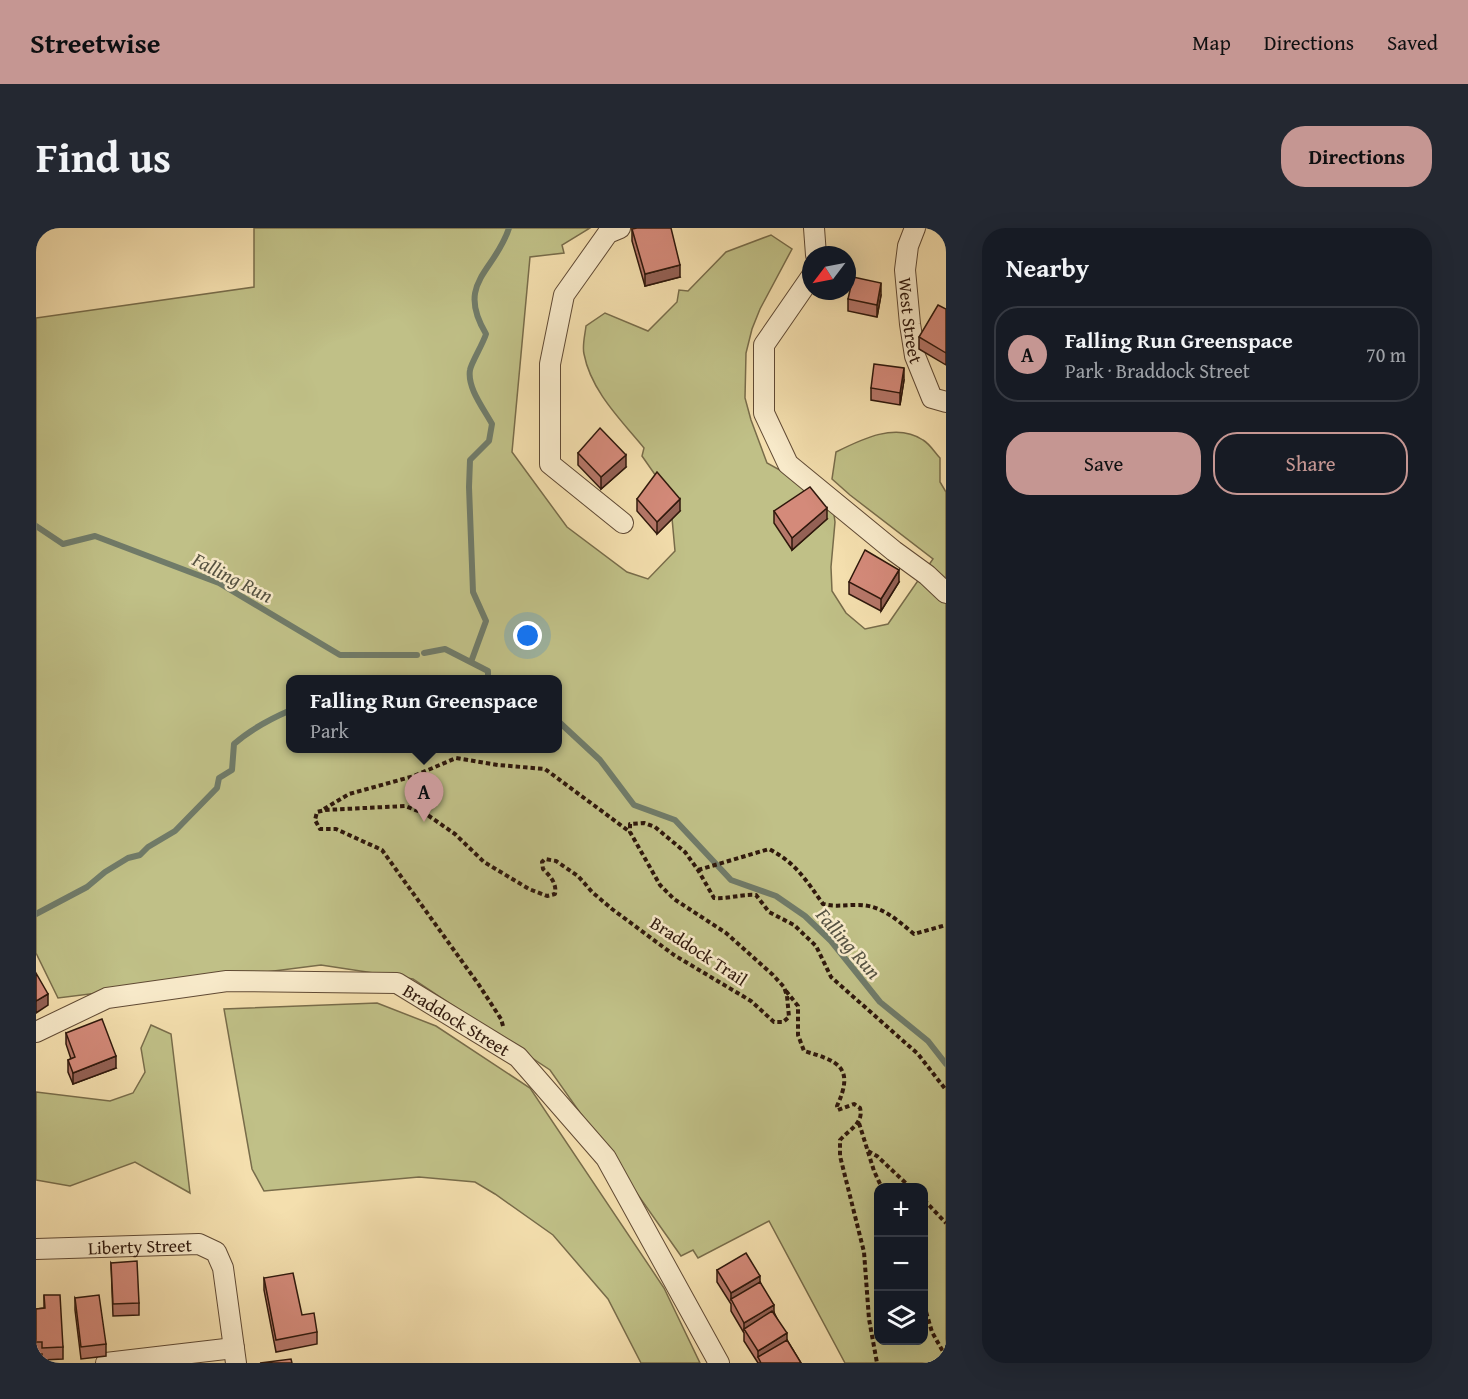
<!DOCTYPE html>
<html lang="en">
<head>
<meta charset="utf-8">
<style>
  :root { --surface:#171b24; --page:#242831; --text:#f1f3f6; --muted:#9ea1a6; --line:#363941; --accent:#c59692 }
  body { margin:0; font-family:"Gentium Book Plus",serif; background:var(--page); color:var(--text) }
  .controls { position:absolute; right:18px; bottom:18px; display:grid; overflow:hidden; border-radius:12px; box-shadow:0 6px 24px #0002 }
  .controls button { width:54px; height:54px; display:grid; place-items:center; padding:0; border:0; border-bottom:2px solid var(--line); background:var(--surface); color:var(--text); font:30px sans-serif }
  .compass { position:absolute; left:766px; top:18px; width:54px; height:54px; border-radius:50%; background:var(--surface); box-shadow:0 6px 24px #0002; rotate:238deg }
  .you { position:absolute; left:492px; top:408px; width:21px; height:21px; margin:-15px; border:4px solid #fff; border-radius:50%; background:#1a73e8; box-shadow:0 0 0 9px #1a73e833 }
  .badge { display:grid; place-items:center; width:39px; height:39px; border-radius:50%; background:var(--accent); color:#111; font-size:20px; font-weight:700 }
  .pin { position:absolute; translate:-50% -50px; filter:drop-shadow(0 2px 3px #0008) }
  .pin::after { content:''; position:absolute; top:32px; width:21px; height:18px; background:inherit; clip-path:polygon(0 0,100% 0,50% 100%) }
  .popup { position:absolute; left:250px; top:447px; width:276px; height:78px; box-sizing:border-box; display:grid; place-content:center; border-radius:12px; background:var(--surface); filter:drop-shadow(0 2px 4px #0005); font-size:20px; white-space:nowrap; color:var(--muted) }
  .popup b { font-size:22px; color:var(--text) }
  .popup::after { content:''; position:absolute; left:50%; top:100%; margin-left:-12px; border:12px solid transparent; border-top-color:var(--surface) }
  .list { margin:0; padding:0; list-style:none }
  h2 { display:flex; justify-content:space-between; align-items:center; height:78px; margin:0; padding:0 24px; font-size:26px }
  h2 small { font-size:20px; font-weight:400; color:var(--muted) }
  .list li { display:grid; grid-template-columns:39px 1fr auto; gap:18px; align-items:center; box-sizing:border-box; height:96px; margin:0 12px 12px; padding:0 12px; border:2px solid var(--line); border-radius:24px }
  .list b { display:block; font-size:22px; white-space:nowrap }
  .list p { margin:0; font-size:20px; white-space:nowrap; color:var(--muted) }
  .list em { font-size:20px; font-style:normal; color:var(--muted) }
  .actions { display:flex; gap:12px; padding:18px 24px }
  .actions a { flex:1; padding:14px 0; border:2px solid var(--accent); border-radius:24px; text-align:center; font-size:21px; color:var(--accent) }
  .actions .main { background:var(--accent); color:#111 }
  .icon { flex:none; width:33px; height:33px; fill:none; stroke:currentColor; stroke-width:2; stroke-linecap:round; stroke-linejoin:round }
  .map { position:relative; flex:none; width:910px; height:1135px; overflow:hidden; border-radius:24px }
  header { display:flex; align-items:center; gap:36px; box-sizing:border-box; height:84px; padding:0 30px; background:var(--accent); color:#111 }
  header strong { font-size:28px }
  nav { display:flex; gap:33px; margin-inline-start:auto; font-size:21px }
  .intro { display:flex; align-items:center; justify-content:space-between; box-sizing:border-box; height:144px; padding:0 36px }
  h1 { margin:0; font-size:42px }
  .button { padding:15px 27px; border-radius:24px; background:var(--accent); color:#111; font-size:21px; font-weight:700 }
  main { display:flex; gap:36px; padding:0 36px }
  aside { flex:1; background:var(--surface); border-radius:24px; box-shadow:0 6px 24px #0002 }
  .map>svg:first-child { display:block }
  .green { fill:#c0c087; stroke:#786c4a; stroke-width:1.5; fill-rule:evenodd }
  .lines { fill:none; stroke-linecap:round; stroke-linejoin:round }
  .stream { stroke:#707b69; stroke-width:6 }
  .street-casing { stroke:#604a34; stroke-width:22 }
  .path { stroke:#2f180c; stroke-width:4; stroke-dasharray:4.5 3; stroke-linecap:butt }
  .street { stroke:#f8eaca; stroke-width:20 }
  .wall { fill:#b67769; stroke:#2f180c; stroke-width:1.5 }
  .shaded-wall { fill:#946155; stroke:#2f180c; stroke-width:1.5 }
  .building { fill:#d48a7a; stroke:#2f180c; stroke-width:1.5 }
  .labels { text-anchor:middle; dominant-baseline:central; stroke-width:5; stroke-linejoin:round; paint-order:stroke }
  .street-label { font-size:18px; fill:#2f180c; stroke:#f8eaca }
  .water-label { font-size:20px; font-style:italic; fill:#555242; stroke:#f8eaca }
</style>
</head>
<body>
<header>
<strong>Streetwise</strong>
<nav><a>Map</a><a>Directions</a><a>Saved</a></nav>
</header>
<div class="intro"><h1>Find us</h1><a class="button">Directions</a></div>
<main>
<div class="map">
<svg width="910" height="1135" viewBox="0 0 910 1135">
  <rect width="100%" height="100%" fill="#f4dfae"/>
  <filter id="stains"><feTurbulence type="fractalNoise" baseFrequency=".00333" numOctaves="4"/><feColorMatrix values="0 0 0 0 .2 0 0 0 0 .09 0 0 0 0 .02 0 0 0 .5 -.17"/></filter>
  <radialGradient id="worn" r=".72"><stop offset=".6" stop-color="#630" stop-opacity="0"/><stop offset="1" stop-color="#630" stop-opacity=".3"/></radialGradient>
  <!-- green -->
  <path class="green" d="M218 0H554L526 17 528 25 494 29 476 224 531 299 591 344 612 351 639 323 634 268 606 228 608 220C585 192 555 163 548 126 546 118 549 107 550 98L569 85 612 103 641 74 643 62 652 63 690 24 735 7 756 21 724 81 716 101 710 125 709 170 715 192 731 235 796 271 799 294 795 339 796 363 810 385 829 401 852 396 897 331 814 267 796 251 800 224C826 211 860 194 887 212 894 216 899 225 904 230V254L910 264V1135H809L733 993 662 1030 657 1022 645 1028 514 842 377 751 285 737 22 770 0 725V90L218 59ZM255 452H522V520H255ZM842 960H888V1112H842Z
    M341 775 400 798 494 860 628 1060 664 1135H605L572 1071 517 1007 459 966 439 954 383 949 228 963 216 941 188 781Z
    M115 797 135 806 154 965 99 934 34 958 0 952V864L74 873 97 865 109 844 105 820Z"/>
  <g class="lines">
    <!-- stream -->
    <path class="stream" d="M0 298 27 316 59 308 183 355 304 427H381
      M388 425 409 421 452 443V452
      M435 434 450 393 437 364 433 259 434 232 453 213 456 196C448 181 431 160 434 142 435 135 447 116 450 106 419 54 459 44 473 0
      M522 493 564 532 598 577 639 592 695 652 740 668 769 688 795 713 844 774 892 813 910 836
      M0 686 51 659 69 644 92 630 104 627 112 619 139 603 181 560 183 550 196 542 198 516C215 501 234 491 255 482"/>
    <defs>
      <g id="street">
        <path d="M584 0 572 5 528 67 514 136V236L587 295"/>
        <path d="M778 0 780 27"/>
        <path id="s1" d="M879 0 872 18 869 42 874 96 879 128 896 170 910 174"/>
        <path d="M775 49 728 117V185L752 236 858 323 891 347 910 365"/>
        <path id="s2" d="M0 804 71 770 191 753 361 755 482 829 570 930 683 1135"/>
        <path id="s3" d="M0 1021 163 1016 180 1024 187 1040 200 1135"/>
        <path d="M70 1135 198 1120"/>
      </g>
    </defs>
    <!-- street casing -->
    <use href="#street" class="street-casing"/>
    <!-- path -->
    <path class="path" d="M288 581 313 566 378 548 420 530 462 537 509 541 594 604
      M662 642 733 621C760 635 770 652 787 676 799 679 808 677 820 677 844 676 860 691 878 706L910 697
      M750 763 762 778V807L768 823C802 833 819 839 801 878L802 882 818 876 824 880C828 895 814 901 804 912V928L828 1024 833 1091 841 1135
      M467 798 465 791 443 757 346 622 300 601H284L279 592 281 584 289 582 369 578 390 586 419 606 448 634 493 661 511 668 519 666C521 655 514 648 507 641L506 634 509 631 520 633 542 648 556 664 576 681 638 727 715 773 738 794H747L753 789 751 768 748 759 737 747 690 705 638 671 624 657 594 604V596L608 595 619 599 649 624 662 642 678 670C693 671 705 666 720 667L733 684 758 697 780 718 795 749 882 826 910 862
      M823 895 838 943 846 960
      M832 923 841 928 875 960
      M888 972 910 995
      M888 1077 896 1104 910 1129"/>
    <!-- street -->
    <use href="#street" class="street"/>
  </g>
  <!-- wall -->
  <path class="wall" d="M596 1 644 49 609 58 596 13Z
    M845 67 841 89 812 83V71Z
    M910 81V137L883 121V109Z
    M868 152 864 177 835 172V160Z
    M542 225 590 239 565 261 542 237Z
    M601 271 644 283 621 306 601 283Z
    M738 283 791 291 756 322 738 295Z
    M813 354H863L845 383 813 366Z
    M30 805 80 840 37 856 32 844V832L35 831 30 816Z
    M75 1035 103 1075V1087L77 1088Z
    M681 1042 724 1054 751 1112 765 1135H722L708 1113V1105L695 1083V1076L681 1054Z
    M228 1050 266 1087 281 1104V1116L240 1124 228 1062Z
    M8 1067 27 1119V1131L6 1132V1126H0V1081L8 1080Z
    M39 1070 70 1116V1128L45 1131 39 1082Z"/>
  <!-- shaded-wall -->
  <path class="shaded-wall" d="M644 37V49L609 58V46Z
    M845 55V67L841 89V77Z
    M868 140V152L864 177V165Z
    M590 227V239L565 261V249Z
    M644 271V283L621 306V294Z
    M791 280V291L756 322V310Z
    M863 342V354L845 383V371Z
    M12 766V777L0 785V773Z
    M80 828V840L37 856V845Z
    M724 1048V1060L695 1072V1065Z
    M738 1077V1089L708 1102V1095Z
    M751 1105V1117L722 1129V1123Z"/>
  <!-- building -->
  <path class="building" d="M601 0H635L644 37 609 46 596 1Z
    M817 49 845 55 841 77 812 71Z
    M902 77 910 81V125L883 109Z
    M838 136 868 140 864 165 835 160Z
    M564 200 590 227 565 249 542 225Z
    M621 244 644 271 621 294 601 271Z
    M774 259 791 280 756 310 738 283Z
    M829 322 863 342 845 371 813 354Z
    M0 745 12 766 0 773Z
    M66 791 80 828 37 845 32 832 39 829 30 805Z
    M710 1025 724 1048 695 1065 681 1042Z
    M101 1033 103 1075 77 1076 75 1035Z
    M257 1045 266 1087 278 1085 281 1104 240 1112 228 1050Z
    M724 1054 738 1077 708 1095 695 1071Z
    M8 1067H24L27 1119 6 1120V1114H0V1081L9 1080Z
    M63 1067 70 1116 45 1119 39 1070Z
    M736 1083 751 1105 722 1123 708 1101Z
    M751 1112 765 1135H725L722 1129Z
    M255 1131 256 1135H224Z"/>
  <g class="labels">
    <!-- street labels -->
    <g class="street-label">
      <text stroke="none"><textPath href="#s1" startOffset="94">West Street</textPath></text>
      <text transform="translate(663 723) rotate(33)">Braddock Trail</text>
      <text stroke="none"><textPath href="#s2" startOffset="440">Braddock Street</textPath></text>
      <text stroke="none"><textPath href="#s3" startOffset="104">Liberty Street</textPath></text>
    </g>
    <!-- water labels -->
    <g class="water-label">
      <text transform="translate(197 349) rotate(27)">Falling Run</text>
      <text transform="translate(813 715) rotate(49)">Falling Run</text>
    </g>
  </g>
  <rect width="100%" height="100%" filter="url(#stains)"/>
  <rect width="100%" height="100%" fill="url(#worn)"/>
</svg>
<div class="controls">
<button>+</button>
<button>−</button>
<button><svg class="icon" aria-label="layers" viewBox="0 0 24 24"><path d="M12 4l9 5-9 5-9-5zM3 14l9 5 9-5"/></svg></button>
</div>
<svg class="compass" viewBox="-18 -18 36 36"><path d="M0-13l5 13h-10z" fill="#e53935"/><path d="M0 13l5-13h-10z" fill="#9ea1a6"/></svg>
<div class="you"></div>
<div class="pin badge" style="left:388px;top:594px">A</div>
<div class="popup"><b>Falling Run Greenspace</b>Park</div>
</div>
<aside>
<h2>Nearby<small></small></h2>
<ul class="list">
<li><span class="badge">A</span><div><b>Falling Run Greenspace</b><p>Park · Braddock Street</p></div><em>70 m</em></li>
</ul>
<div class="actions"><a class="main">Save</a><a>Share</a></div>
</aside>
</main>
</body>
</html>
